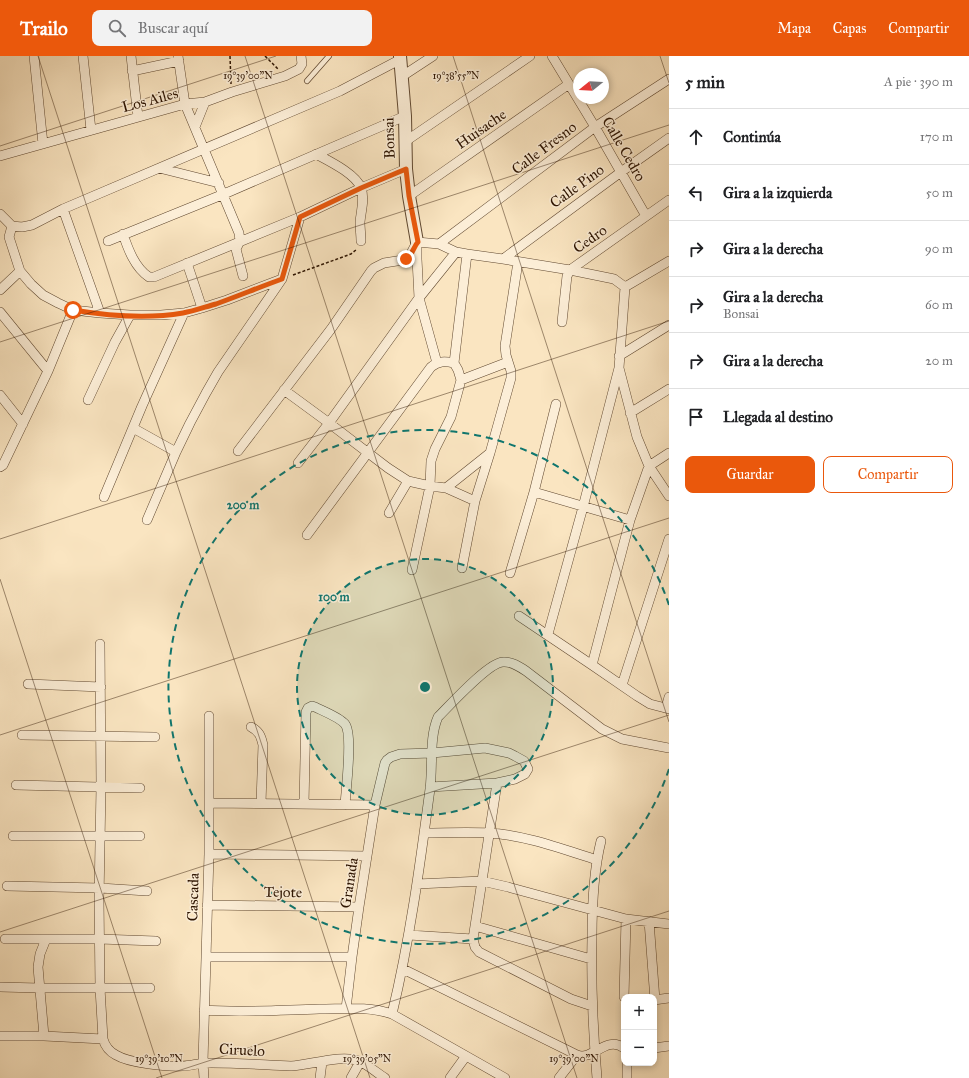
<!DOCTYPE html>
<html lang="es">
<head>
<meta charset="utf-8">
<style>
  :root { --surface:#fff; --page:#f2f2f2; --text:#202124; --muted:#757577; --line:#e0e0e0; --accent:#ea580c }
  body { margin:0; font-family:"IM FELL Great Primer",serif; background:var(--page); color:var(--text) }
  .controls { position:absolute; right:12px; bottom:12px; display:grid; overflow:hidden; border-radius:8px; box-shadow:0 2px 6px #0003 }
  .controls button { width:36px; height:36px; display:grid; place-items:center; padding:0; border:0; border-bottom:1px solid var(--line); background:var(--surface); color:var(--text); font:20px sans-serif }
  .compass { position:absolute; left:573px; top:12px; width:36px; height:36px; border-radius:50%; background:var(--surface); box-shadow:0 2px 6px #0003; rotate:252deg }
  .stop { position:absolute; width:12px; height:12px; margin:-9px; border:3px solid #ea580c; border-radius:50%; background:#fff }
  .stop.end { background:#ea580c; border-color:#fff; box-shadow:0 1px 4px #0008 }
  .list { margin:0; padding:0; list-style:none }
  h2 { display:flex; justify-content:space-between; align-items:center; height:52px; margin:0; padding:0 16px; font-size:17px }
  h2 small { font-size:13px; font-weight:400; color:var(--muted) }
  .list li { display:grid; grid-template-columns:26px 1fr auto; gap:12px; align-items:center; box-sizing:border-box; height:56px; padding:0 16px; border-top:1px solid var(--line) }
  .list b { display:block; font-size:15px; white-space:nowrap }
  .list p { margin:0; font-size:13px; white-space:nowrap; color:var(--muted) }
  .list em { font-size:13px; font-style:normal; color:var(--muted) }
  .actions { display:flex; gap:8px; padding:12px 16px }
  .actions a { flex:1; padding:9px 0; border:1px solid var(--accent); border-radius:8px; text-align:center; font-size:14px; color:var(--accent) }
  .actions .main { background:var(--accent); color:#fff }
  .icon { flex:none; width:22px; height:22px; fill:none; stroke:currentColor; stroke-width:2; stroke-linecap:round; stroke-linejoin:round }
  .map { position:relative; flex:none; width:669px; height:1022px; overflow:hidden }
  header { display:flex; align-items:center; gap:24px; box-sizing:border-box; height:56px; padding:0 20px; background:var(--accent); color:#fff }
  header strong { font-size:19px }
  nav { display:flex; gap:22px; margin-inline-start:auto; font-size:14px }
  .search { width:280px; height:36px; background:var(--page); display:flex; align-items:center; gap:10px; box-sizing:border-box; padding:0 14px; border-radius:8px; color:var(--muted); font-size:15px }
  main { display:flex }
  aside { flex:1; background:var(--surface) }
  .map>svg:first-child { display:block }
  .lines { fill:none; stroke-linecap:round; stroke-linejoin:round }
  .service-casing { stroke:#604830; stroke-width:6 }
  .minor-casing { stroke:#604830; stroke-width:10 }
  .tertiary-casing { stroke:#604830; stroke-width:14 }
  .path { stroke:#2c1300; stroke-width:1.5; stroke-dasharray:3 2; stroke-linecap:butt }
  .service { stroke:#fceed7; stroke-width:4.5 }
  .minor { stroke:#fceed7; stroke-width:9 }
  .tertiary { stroke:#fceed7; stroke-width:12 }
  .route { stroke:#ea580c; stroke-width:5 }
  .ticks { fill:none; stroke:#2c1300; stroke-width:1; stroke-opacity:0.45 }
  .ring { fill:none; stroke:#0f766e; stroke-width:2; stroke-dasharray:7 5 }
  .labels { text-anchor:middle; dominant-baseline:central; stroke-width:3; stroke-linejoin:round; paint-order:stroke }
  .street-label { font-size:15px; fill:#2c1300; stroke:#fceed7 }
  .ticks-label { font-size:10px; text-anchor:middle; fill:#2c1300; stroke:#fceed7; stroke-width:3; stroke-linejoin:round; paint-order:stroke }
  .centre { fill:#0f766e; stroke:#fceed7; stroke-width:2 }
  .ring-label { font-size:12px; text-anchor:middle; font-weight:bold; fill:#0f766e; stroke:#fceed7; stroke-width:3; stroke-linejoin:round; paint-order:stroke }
</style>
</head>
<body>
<header>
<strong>Trailo</strong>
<div class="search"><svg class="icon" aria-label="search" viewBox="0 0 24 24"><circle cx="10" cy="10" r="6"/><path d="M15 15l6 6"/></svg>Buscar aquí</div>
<nav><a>Mapa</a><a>Capas</a><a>Compartir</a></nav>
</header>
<main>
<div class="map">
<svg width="669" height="1022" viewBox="0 0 669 1022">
  <rect width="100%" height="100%" fill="#fae5c1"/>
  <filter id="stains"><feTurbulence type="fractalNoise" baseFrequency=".005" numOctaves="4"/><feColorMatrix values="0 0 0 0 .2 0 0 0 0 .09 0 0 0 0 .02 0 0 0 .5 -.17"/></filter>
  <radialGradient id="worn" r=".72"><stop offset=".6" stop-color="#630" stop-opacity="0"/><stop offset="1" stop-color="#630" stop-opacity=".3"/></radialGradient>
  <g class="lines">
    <defs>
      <path id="service" d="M307 25 329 0"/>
      <path id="minor" d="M34 0 43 88
        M83 0 91 74
        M131 0 138 61
        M178 0 185 48 239 177 240 185 236 193 243 220
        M552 0 595 71 646 160
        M132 15 179 5
        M401 21 433 0
        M195 71 205 46
        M406 85 530 0
        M316 98C329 105 356 118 361 132 365 143 361 155 360 166 360 173 361 179 361 185
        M0 100 185 48 205 46 232 36 285 20 299 13 302 8 301 0
        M159 112 219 127
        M409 140 569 28
        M63 153 100 257
        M0 158 12 170 9 181 20 215 31 228 43 239 58 247 73 254 100 257 130 259H161L184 257 202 252 227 244 282 223
        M12 170 22 171 32 169 63 153 340 35 401 3
        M123 178C128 193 135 212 149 221H154L300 161 361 132 406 113
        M108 185 224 138 405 60
        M417 186 439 188 456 196 467 198 503 203 570 214 614 223 625 231
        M439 188 595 71 669 23
        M417 189V203L419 242 437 307
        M503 203 621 116 669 82
        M187 207 202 252
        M625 231 619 312 637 381 649 410 669 440
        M625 231 669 205
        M0 234 20 215
        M0 256 48 315
        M562 266 567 220 570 214 669 144
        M619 300 669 269
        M461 324 508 306
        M284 334 329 367 388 412 408 425
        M0 339 23 368
        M88 344 115 286 130 259
        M630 357 669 333
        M133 372 176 396
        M238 395 331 273 371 215 374 212 384 207 403 204 409 201 417 186
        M298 407 329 367 419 242 456 196
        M0 411 3 409 48 315 73 254
        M446 432 490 397
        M534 436 630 464
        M104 441 142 350 184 257
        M389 457 408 425 430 430 446 432 475 445
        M147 464 176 396 190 367 206 337 218 316 282 223 300 161
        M307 479 431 311C439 305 444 305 454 307
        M462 512 475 445 490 397 511 322V315L506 299 505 290 518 206
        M412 514 430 430 431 405 435 393 451 361 461 324 458 314 454 307 467 198
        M510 517 534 436 556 348
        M519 560 592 609 637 640 650 648 669 653
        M548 578 583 451 619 312
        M100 588 101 731 99 843 100 932 103 983C105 990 110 996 116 999 129 1007 166 1011 182 1010 192 1010 201 1006 212 1007 238 1007 265 1009 291 1010 310 1009 342 998 359 1005 368 1009 377 1017 385 1022
        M592 609 630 464 649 410 669 397
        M28 628 101 631
        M622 629 669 483
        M666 652 669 641
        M251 671C259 675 261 680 263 689L261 747
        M22 679 155 681
        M16 729 140 732
        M430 731 497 727
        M210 747 375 749
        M304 748 306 656 308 652 312 650 315 651C323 655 339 661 345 668 353 678 346 733 345 749
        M424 777C445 777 467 776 489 777 525 779 562 793 597 804
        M13 780H140
        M209 798 367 800
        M417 828 482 825 508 831 626 863 669 868
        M7 830 100 832 147 835
        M207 849 359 851
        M649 865 655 944
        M475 870 591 903
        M409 879 473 883 475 891 479 896 571 943 592 950
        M5 883H99L156 885
        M206 901H352
        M403 913 577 999C593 1005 606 979 624 992
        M0 931 39 932H150
        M624 941 626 863
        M654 944 669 942
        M346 953 352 901 359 851 375 749 385 707 387 704 391 701 400 698 432 697 485 692 509 697 515 700 524 705 528 713 525 718 515 723 497 727 473 883
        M204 954C242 957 281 954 319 953 344 953 368 950 392 958L505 1022
        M392 958C410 883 420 809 430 733 433 710 429 681 438 661 450 649 489 606 503 606 511 605 520 611 526 615L602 673 622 683 669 692
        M0 980H44L103 983
        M44 980 38 911 40 898 46 883
        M654 992 669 990
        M204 1022 203 1006 209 798V660
        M320 1022 322 1006
        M351 1022 360 1006
        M450 1022 466 1000
        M559 1022 577 999
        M597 1022C593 975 591 929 592 882 592 850 593 817 601 785
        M627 1022V1007"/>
      <path id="tertiary" d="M400 0 405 60 406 113 409 140 417 186"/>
    </defs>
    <!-- service casing -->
    <use href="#service" class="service-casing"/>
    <!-- minor casing -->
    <use href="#minor" class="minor-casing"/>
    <!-- tertiary casing -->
    <use href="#tertiary" class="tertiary-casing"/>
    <!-- path -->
    <path class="path" d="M230 0 231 28
      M265 0 278 13
      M293 219 351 198 357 193"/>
    <!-- service -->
    <use href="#service" class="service"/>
    <!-- minor -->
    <use href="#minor" class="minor"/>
    <!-- tertiary -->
    <use href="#tertiary" class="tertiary"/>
  </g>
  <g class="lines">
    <!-- route -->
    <path class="route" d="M73 254C109 260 148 263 183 257 194 255 205 251 216 248 238 240 260 231 282 223L300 161 361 132 406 113 409 140 418 186C413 191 413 199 406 203"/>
  </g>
  <!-- ticks -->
  <path class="ticks" d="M38 0 370 1022M245 0 577 1022M453 0 669 666M660 0 669 27M0 90 276 0M0 286 669 69M0 483 669 265M0 523 162 1022M0 679 669 462M0 876 669 659M156 1022 669 855"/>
  <!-- distance rings -->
  <circle cx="425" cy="631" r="128" fill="#0f766e" fill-opacity=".12"/>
  <g class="ring">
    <circle cx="425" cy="631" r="128"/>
    <path d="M669 713A257 257 0 1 1 669 549"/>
  </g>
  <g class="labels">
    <!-- street labels -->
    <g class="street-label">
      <text transform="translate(150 44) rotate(-15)">Los Ailes</text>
      <text transform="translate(481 73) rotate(-35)">Huisache</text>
      <text transform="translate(389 82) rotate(-92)">Bonsai</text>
      <text transform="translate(544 92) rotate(-37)">Calle Fresno</text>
      <text transform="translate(624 93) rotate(60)">Calle Cedro</text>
      <text transform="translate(577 130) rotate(-36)">Calle Pino</text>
      <text transform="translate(590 183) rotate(-35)">Cedro</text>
      <text transform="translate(349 827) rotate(-81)">Granada</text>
      <text transform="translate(283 836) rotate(1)">Tejote</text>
      <text transform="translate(193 841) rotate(-88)">Cascada</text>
      <text transform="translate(242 994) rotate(3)">Ciruelo</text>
    </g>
  </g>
  <g class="ticks-label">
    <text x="248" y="23">19°39'00"N</text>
    <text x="456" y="23">19°38'55"N</text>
    <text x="159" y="1006">19°39'10"N</text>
    <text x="367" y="1006">19°39'05"N</text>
    <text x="574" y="1006">19°39'00"N</text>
  </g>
  <circle cx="425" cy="631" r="6" class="centre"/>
  <g class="ring-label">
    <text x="243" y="453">200 m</text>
    <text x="334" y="545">100 m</text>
  </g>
  <rect width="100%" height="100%" filter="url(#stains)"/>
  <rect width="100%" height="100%" fill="url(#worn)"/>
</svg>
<div class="controls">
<button>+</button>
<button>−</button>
</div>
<svg class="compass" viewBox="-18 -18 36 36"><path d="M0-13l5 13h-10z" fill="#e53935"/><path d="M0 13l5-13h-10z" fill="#757577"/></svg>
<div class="stop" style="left:73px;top:254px"></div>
<div class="stop end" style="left:406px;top:203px"></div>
</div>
<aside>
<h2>5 min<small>A pie · 390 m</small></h2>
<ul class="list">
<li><svg class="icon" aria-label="ahead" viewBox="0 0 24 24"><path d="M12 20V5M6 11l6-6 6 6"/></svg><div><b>Continúa</b></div><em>170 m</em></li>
<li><svg class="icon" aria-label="left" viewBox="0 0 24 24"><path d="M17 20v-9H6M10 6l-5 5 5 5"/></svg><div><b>Gira a la izquierda</b></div><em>50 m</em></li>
<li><svg class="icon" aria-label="right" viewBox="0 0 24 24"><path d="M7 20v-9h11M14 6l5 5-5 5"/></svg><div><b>Gira a la derecha</b></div><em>90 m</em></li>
<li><svg class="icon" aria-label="right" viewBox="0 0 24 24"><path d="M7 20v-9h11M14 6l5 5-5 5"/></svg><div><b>Gira a la derecha</b><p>Bonsai</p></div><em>60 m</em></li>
<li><svg class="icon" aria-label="right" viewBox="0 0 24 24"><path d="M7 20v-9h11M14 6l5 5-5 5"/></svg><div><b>Gira a la derecha</b></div><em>20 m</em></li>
<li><svg class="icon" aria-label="arrive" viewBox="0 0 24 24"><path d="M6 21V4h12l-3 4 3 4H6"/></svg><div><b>Llegada al destino</b></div></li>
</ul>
<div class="actions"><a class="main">Guardar</a><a>Compartir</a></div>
</aside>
</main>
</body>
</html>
